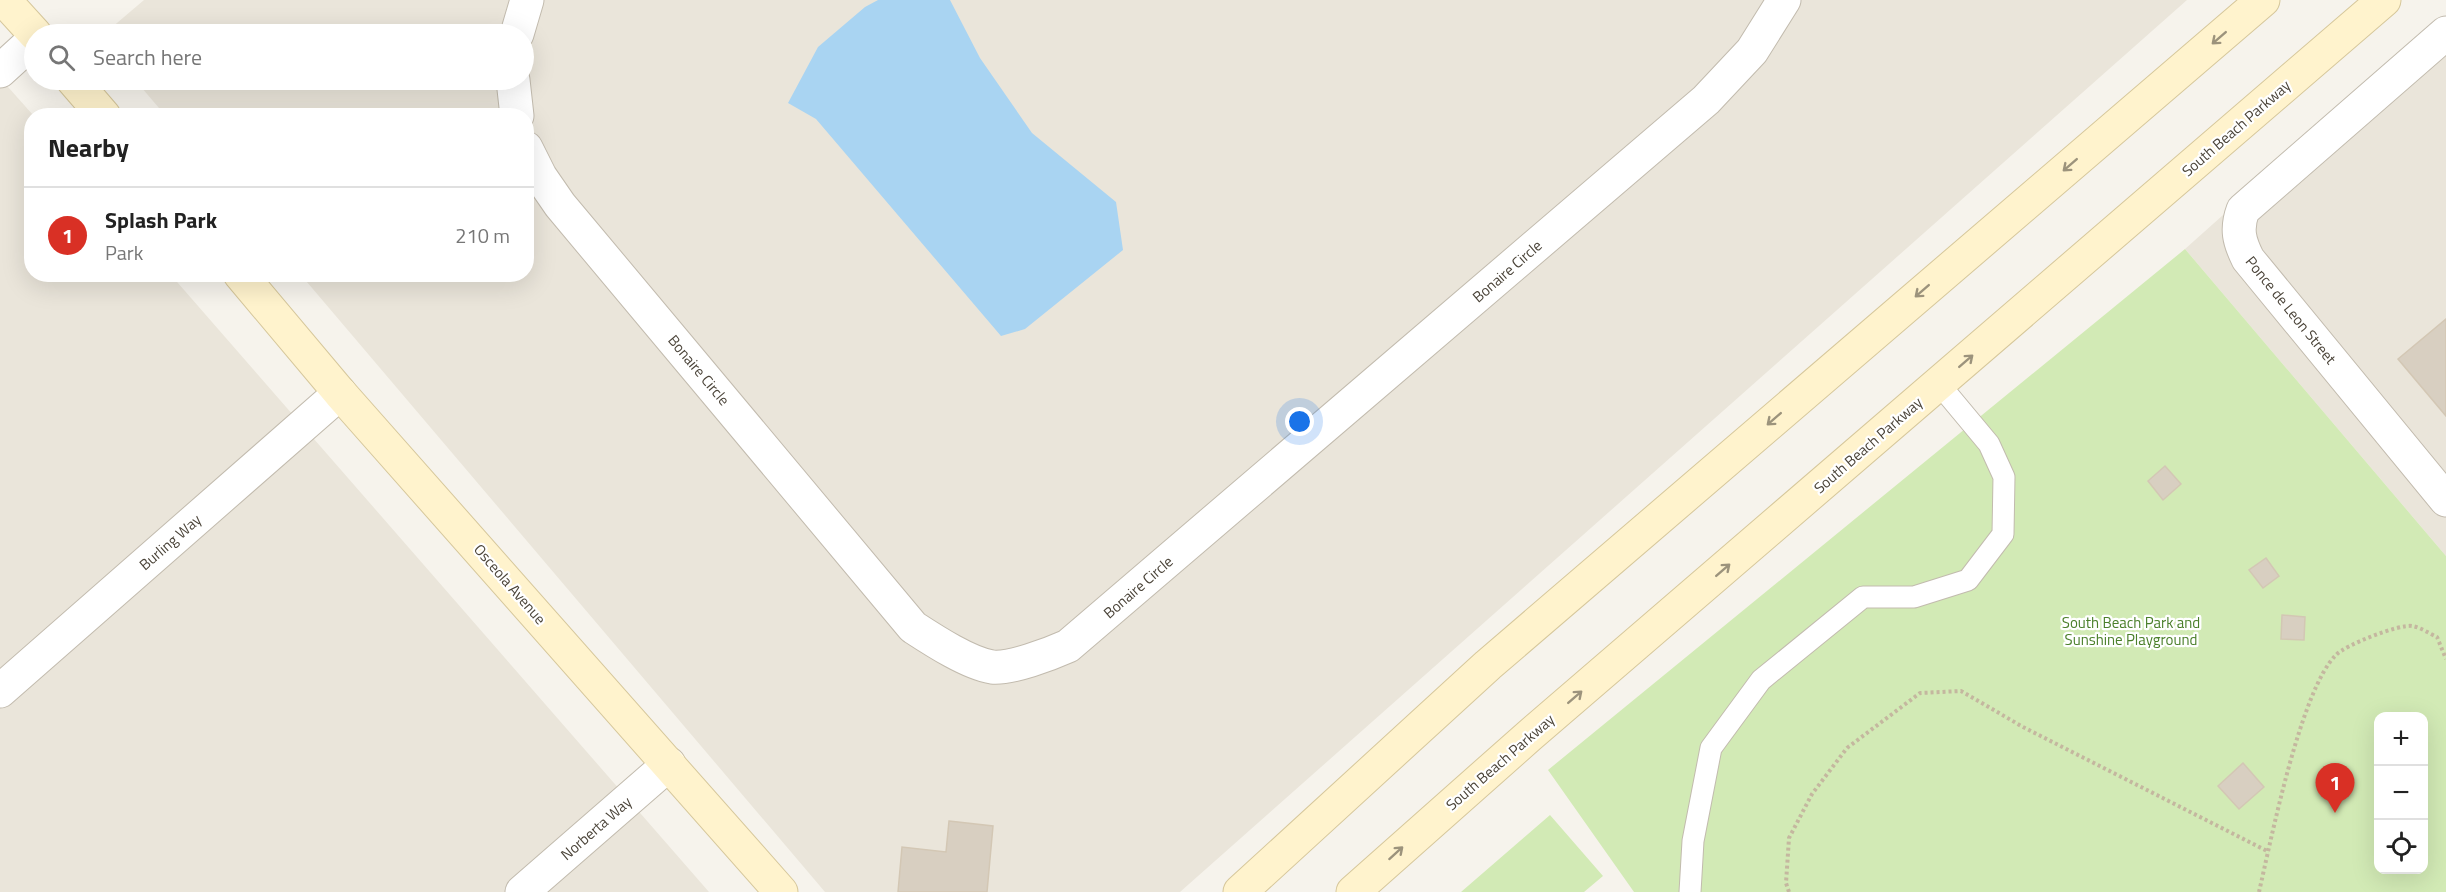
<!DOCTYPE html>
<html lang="en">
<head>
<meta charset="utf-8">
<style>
  :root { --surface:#fff; --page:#f6f6f6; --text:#222; --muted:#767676; --line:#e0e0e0; --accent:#d93025 }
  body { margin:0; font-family:"Titillium Web",sans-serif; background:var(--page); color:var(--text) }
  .controls { position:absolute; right:18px; bottom:18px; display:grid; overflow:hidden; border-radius:12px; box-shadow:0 6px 24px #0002 }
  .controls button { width:54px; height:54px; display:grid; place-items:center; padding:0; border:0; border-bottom:2px solid var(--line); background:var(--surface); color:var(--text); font:30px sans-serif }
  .you { position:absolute; left:1300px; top:422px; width:21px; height:21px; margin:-15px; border:4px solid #fff; border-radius:50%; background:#1a73e8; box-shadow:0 0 0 9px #1a73e833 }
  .badge { display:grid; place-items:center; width:39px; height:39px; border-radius:50%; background:var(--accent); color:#fff; font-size:20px; font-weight:700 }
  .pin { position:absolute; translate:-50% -50px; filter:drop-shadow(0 2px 3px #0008) }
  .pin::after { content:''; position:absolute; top:32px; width:21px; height:18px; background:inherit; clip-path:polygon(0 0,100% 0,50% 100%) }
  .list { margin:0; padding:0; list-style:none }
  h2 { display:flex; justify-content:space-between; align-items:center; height:78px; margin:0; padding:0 24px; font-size:26px }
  h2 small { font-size:20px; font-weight:400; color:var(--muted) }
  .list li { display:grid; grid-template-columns:39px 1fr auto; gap:18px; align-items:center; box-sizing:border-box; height:96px; padding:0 24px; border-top:2px solid var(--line) }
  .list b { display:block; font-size:22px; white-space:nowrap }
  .list p { margin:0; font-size:20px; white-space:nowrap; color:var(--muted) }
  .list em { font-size:20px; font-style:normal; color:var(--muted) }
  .icon { flex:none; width:33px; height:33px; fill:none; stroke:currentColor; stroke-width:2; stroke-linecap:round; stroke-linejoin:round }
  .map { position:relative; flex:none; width:2446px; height:892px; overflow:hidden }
  .search { position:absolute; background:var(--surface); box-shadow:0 6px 24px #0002; left:24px; top:24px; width:510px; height:66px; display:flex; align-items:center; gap:15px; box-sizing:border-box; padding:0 21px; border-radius:33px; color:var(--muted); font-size:22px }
  .panel { position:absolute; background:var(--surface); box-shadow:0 6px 24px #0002; left:24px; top:108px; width:510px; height:174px; border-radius:24px }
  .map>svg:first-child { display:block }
  .residential { fill:#eae5da }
  .green { fill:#d2eab5; fill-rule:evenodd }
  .water { fill:#a9d4f2 }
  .building { fill:#d8cfc1; stroke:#d3c7b4; stroke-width:1.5 }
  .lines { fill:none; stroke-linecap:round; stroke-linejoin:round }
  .lane-casing { stroke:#c2bbae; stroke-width:23 }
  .street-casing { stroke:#c2bbae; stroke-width:35 }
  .secondary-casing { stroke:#d6c79b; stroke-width:35 }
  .path { stroke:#c4b79f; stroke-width:4; stroke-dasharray:3 3; stroke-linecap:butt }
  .lane { stroke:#fff; stroke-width:21 }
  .street { stroke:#fff; stroke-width:33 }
  .secondary { stroke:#fff3cd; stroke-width:33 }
  .oneway { stroke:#9c937c }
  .labels { text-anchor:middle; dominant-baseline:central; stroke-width:4.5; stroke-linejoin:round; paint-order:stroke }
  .street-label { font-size:15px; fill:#4b4439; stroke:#fff }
  .park-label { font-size:15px; fill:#4a7f2a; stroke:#fff }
</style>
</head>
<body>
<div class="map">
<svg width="2446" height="892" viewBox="0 0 2446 892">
  <rect width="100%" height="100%" fill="#f6f3ec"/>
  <!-- residential -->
  <path class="residential" d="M144 0H2187L1180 892H825L301 275 526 274V116L165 115 135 80H524V34H104Z
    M2446 16V556L2185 249Z
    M0 78 33 115 32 274 171 275 709 892H0Z"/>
  <!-- green -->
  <path class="green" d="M2185 249 2446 556V892H1634L1548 770ZM2378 716H2424V870H2378Z
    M1550 815 1603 876 1584 892H1461Z"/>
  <!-- water -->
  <path class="water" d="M878 0H950L980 58 1032 133 1116 202 1123 250 1025 329 1001 336 816 119 788 103 818 47 865 7Z"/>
  <!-- building -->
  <path class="building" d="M2446 319V416L2398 359Z
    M2165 466 2181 484 2163 500 2148 481Z
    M2266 558 2279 576 2263 588 2249 570Z
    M2282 615 2305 617 2304 640 2281 639Z
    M2243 763 2264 787 2239 809 2218 786Z
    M949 821 993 826 987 892H898L902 847 946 852Z"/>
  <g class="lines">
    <defs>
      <path id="lane" d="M1690 892 1693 841 1711 748 1761 680 1863 597H1914L1968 580 2003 534 2004 477 1989 444 1939 384"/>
      <path id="street" d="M2446 33 2243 210C2236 229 2239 241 2248 259L2446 500
        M517 34 527 0
        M0 71 34 40
        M513 80 517 116
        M526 148 540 176 560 205 913 627C933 640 968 663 992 667 1011 669 1050 654 1068 646L1706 100 1752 51 1784 0
        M0 691 340 393
        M522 892 669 764"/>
      <path id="secondary" d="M4 0 35 34
        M73 80 104 116
        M240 274 340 393 781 892
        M1240 892 1488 665 2263 0
        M1353 892 1529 736 2384 0"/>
    </defs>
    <!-- lane casing -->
    <use href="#lane" class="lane-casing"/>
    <!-- street casing -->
    <use href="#street" class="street-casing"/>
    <!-- secondary casing -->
    <use href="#secondary" class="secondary-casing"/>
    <!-- path -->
    <path class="path" d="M1789 892 1786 883 1789 838 1812 794 1847 748 1920 693 1961 691 2023 727 2269 852
      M2259 892C2271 840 2301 689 2336 655 2345 645 2399 624 2412 626 2420 627 2430 634 2437 637L2446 659"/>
    <!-- lane -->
    <use href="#lane" class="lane"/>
    <!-- street -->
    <use href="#street" class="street"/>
    <!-- secondary -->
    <use href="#secondary" class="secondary"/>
  </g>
  <!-- one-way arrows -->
  <defs><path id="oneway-shaft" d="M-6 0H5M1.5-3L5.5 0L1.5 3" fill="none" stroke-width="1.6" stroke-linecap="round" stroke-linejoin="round" transform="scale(1.5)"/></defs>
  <g class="oneway">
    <use href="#oneway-shaft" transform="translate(2219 38) rotate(139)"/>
    <use href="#oneway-shaft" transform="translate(2070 165) rotate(139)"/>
    <use href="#oneway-shaft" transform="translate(1922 291) rotate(139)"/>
    <use href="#oneway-shaft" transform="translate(1966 361) rotate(-41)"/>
    <use href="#oneway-shaft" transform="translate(1774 419) rotate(139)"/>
    <use href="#oneway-shaft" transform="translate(1723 570) rotate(-41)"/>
    <use href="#oneway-shaft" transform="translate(1575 697) rotate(-41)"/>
    <use href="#oneway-shaft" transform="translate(1396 853) rotate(-42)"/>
  </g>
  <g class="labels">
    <!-- street labels -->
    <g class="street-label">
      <text transform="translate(2236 128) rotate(-41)">South Beach Parkway</text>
      <text transform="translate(1507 271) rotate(-41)">Bonaire Circle</text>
      <text transform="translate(2291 310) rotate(51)">Ponce de Leon Street</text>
      <text transform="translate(699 370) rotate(50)">Bonaire Circle</text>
      <text transform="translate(1868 445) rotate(-41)">South Beach Parkway</text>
      <text transform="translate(170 542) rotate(-41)">Burling Way</text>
      <text transform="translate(510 584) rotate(49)">Osceola Avenue</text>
      <text transform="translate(1138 587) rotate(-41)">Bonaire Circle</text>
      <text transform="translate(1500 762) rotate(-41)">South Beach Parkway</text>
      <text transform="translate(596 828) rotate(-41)">Norberta Way</text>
    </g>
    <!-- park labels -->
    <g class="park-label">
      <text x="2131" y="622">South Beach Park and<tspan x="2131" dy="17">Sunshine Playground</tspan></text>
    </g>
  </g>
</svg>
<div class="controls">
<button>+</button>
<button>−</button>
<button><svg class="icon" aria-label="locate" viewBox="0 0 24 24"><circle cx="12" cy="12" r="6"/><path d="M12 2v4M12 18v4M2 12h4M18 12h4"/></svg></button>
</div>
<div class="you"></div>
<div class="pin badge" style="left:2335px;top:813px">1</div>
<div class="search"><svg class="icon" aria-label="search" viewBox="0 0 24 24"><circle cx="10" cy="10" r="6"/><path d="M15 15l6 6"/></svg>Search here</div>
<section class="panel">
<h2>Nearby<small></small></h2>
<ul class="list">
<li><span class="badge">1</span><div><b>Splash Park</b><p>Park</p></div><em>210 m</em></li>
</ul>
</section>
</div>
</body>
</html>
